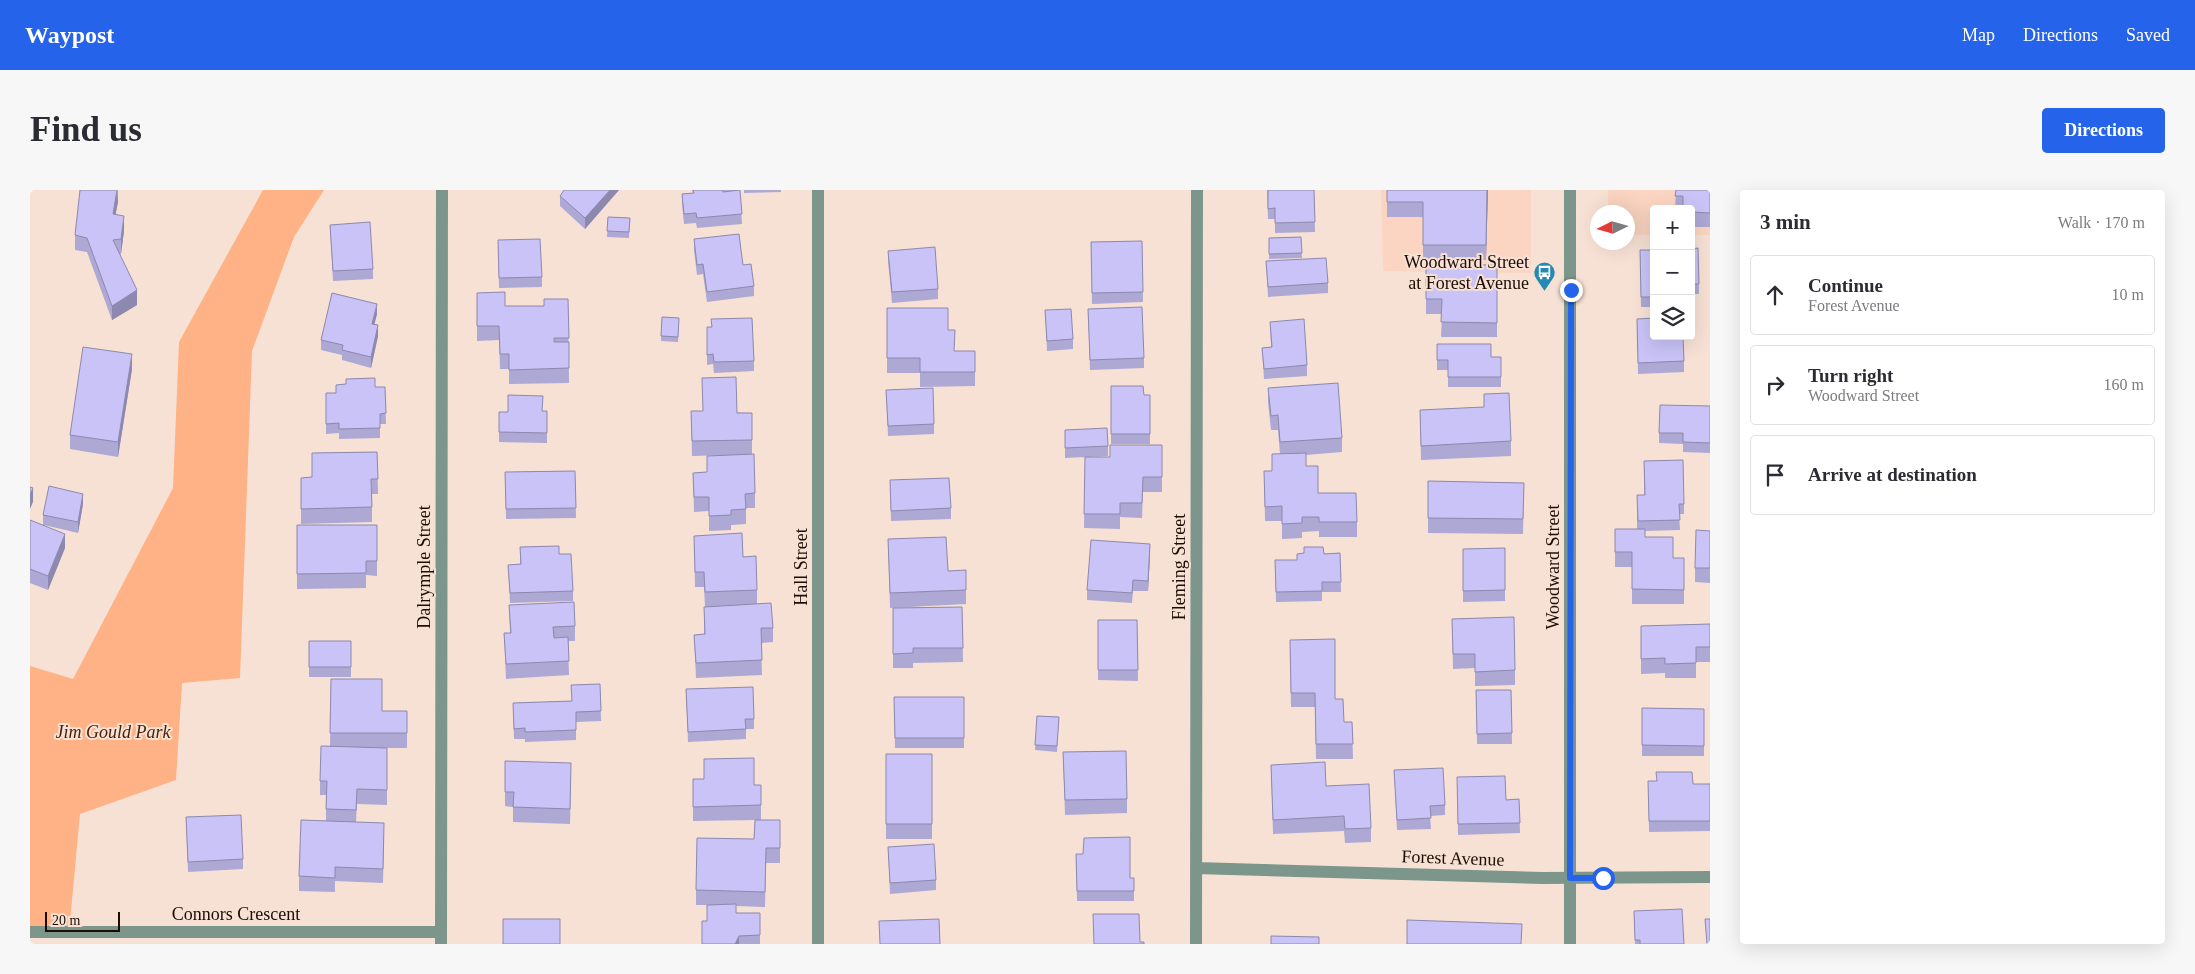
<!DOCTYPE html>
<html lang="en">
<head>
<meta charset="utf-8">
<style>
  :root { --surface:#fff; --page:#f7f7f7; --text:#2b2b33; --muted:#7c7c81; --line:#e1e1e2; --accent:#2563eb }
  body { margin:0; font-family:"Times New Roman",serif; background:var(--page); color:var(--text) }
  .controls { position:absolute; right:15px; top:15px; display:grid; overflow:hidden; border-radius:5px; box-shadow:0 5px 20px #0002 }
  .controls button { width:45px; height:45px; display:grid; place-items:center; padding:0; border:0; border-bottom:1px solid var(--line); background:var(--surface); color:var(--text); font:25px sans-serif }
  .compass { position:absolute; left:1560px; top:15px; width:45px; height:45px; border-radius:50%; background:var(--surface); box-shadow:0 5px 20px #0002; rotate:265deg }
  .scale { position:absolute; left:15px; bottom:12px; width:75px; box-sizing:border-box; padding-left:5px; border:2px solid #1d0c03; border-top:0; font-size:14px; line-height:18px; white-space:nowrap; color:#1d0c03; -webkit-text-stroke:4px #f7e1d5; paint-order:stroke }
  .stop { position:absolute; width:15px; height:15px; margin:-11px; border:4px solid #2563eb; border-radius:50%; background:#fff }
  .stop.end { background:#2563eb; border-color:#fff; box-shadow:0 1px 5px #0008 }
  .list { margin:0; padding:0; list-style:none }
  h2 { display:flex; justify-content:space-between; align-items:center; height:65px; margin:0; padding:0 20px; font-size:21px }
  h2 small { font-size:16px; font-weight:400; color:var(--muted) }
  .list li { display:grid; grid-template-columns:32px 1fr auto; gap:15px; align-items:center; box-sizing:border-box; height:80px; margin:0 10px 10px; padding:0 10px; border:1px solid var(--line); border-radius:5px }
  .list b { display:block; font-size:19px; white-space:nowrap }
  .list p { margin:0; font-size:16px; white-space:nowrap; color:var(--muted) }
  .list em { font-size:16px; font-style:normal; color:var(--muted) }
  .icon { flex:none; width:28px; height:28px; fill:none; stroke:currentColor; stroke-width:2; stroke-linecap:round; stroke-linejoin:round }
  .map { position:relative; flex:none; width:1680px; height:754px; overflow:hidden; border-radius:5px }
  header { display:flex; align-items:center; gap:30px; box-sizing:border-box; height:70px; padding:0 25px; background:var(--accent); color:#fff }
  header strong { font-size:24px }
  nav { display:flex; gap:28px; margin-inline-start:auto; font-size:18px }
  .intro { display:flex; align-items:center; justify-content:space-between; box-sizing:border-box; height:120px; padding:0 30px }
  h1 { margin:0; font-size:35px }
  .button { padding:12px 22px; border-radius:5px; background:var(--accent); color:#fff; font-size:18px; font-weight:700 }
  main { display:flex; gap:30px; padding:0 30px }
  aside { flex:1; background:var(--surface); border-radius:5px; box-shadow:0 5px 20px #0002 }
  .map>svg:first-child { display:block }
  .built { fill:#fbd5c1 }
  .green { fill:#feb285 }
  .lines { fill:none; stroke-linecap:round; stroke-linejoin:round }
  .minor { stroke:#7c968c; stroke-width:12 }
  .tertiary { stroke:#7c968c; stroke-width:12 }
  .wall { fill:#ada8d4 }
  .shaded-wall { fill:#8d88ad }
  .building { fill:#c9c3f7; stroke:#8d88ad }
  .route { stroke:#2563eb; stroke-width:6 }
  .labels { text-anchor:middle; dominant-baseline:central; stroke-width:4; stroke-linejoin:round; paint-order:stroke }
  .poi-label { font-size:18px; fill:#1d0c03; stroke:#f7e1d5; text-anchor:end }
  .street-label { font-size:18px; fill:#1d0c03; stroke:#f7e1d5 }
  .park-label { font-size:18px; font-style:italic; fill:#471e01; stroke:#f7e1d5 }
</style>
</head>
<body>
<header>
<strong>Waypost</strong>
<nav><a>Map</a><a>Directions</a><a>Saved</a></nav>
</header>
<div class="intro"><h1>Find us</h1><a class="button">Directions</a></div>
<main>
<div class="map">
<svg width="1680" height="754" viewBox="0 0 1680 754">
  <rect width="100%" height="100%" fill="#f7e1d5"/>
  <!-- built -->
  <path class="built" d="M1351 0H1501V83L1353 81Z
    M1578 0H1680V45H1661V19H1624V45H1598V22H1578Z"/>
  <!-- green -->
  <path class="green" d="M233 0H294L264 47 222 161 210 488 152 493 146 590 50 624 39 743H0V476L43 489 143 298 149 152Z"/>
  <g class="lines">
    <!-- minor -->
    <path class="minor" d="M1166 678 1512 688 1680 687
      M0 742H411
      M411 754 412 0
      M788 754V0
      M1166 754 1167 0"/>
    <!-- tertiary -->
    <path class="tertiary" d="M1540 0V754"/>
  </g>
  <!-- wall -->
  <path class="wall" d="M88 0V12L85 24 94 41 91 64H90L107 115 82 130 57 62 45 60V45Z
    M589 0 555 39 530 16V6Z
    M662 0H710L712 34 667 38 666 33 654 34 652 14V4L663 3Z
    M714 0H751V2L714 3Z
    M1237 0H1284L1285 42 1245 43V29H1238Z
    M1357 0H1458L1456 70 1393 69V27H1357Z
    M1646 0H1680V37H1661V19H1645Z
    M578 27 600 28 599 48 577 47Z
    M300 35 343 79V89L303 91Z
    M1271 47 1272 68 1239 69V48Z
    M664 49 713 75 724 96V106L677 112 673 84 667 85 664 60Z
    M468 50 512 87V97L469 98Z
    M1112 51 1113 112 1062 114 1061 52Z
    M1668 58 1669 104H1661V59Z
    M1610 60H1624V117H1611Z
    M858 61 908 99V109L862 113 858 71Z
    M1236 71 1298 93V103L1238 107Z
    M1396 74 1467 75V147H1411L1412 124H1396Z
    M447 103 475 116H514L538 109 539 193 479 194V179H470L469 150 447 151Z
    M857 118 918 140 924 161H945V196L890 197V183H857Z
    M1058 119 1114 168V178L1060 180Z
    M1015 120 1043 149V159L1017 161Z
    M347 124 344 134 348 146 341 178 312 170V165L291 160V150Z
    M632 127 649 128 648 152 631 151Z
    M1607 129 1654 171V182L1608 184Z
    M1240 132 1277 175V186L1234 189 1232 158 1241 157Z
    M677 137 724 171V181L684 183 683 174 677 175Z
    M1407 154 1461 167H1471V197H1418V180H1407Z
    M102 179 88 267 40 259V245Z
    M1081 196 1114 205H1120V254H1081Z
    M345 197H355L356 234H350V248L309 249V243L296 244V203H306Z
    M1238 198 1312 248V262L1276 265V276L1288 303 1327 332V347H1289V341L1272 342V348L1252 349V331H1235L1234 281H1242L1250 264 1248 240H1241L1238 212Z
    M856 200 904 234V244L858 246Z
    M1454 204 1481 251V266L1391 270 1390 220 1454 217Z
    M1680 216V263L1653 262V254L1629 253V243Z
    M517 221V253L469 252V222Z
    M661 221 722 223V264L725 303V318H716V334L701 335V340L679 341V321L664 322 663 283 677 282V266L694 265 662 266Z
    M1035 240 1078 256V266L1035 268Z
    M1132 255V302H1113L1112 328 1090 327V339L1054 338 1055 267H1080Z
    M347 262 348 304H342V332L271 334V288L282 287V263Z
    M1614 271 1654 314V324H1649L1650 340 1615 341V347L1643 368H1654V414H1602V377H1585V339H1607V305H1614Z
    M545 281 546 328 476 329 475 282Z
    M860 290 921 318V329L861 331Z
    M1398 291 1494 293 1493 344 1398 343Z
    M53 314 48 343 14 335 35 358 18 400 0 393V330L13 335V325Z
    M267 335H347V386L336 385V398L267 399Z
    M1680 341V393L1665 392V378Z
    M664 346 713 367 727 400V414L743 438V452L731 453 732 485 666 488 664 445 674 444V417H675L674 397H665Z
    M858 349 918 381 936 400V414L860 418Z
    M490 357 529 364 543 401V411L480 413 478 375 490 374Z
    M1475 358V411L1433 412V359Z
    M1310 363 1311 402H1292V411L1246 412 1245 370H1267L1294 364Z
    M1120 365 1118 401H1103L1102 413 1057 410V400Z
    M479 415 545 436V451H538L539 485 476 489 474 443H480Z
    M932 417 933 472 883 473V478H863V418Z
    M1422 429 1485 480V495L1445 496V478L1423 479Z
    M1068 430H1107L1108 491 1068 490Z
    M1680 434V472H1666V488H1635V483L1611 484V436Z
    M1260 450 1305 509 1314 532H1322L1323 569H1286L1285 517H1261Z
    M279 451H321V487H279Z
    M301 489 352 521H377V558H338H357V615L327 614 326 632 354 648 353 693 305 691V702L269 701V686L296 631V605H290V591L300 557Z
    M570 494 571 531 546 532V550L495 552V549H484L483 513 542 511Z
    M656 499 724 529V539H716V549L658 552Z
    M1446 500H1481L1482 554H1447Z
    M864 507H934V558H865Z
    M1612 518 1674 519V566H1612Z
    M1007 526 1029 527 1027 562 1005 560Z
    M1033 562 1097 609V623L1035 625Z
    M856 564H902V649H856Z
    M475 571 541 587 540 634 483 632V617L475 616Z
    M1241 575 1296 596 1341 638V652L1315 653 1314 641 1243 644Z
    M1364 580 1415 615V625L1400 626 1401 639 1367 640Z
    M1427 587 1476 610 1489 609 1490 643 1428 645Z
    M1618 591 1663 594H1680V641L1619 642Z
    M724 595H731V630H750V673H736L735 717 706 716V723H730V754H672L680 715H666V700L724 649 725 630 663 631V604Z
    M156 627 213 669V679L158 682Z
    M858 657 906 690V700L860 704Z
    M1046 664 1100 688H1104V711H1047Z
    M1604 721 1654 754H1605Z"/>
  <!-- shaded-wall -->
  <path class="shaded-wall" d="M87 0 88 12 83 39V24Z
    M580 0H589L555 39V28Z
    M1457 0H1458L1456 70V55Z
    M94 26V41L91 64V49Z
    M107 100V115L82 130V116Z
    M347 114V124L342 144V134Z
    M348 135V146L341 178V167Z
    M102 164V179L88 267V252Z
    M3 298V312L0 319V305Z
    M53 304V314L48 343V332Z
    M35 344V358L18 400V386Z
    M1120 354V365L1118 401V391Z
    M709 746V754H705Z"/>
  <!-- building -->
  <path class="building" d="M50 0H87L83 24 94 26 91 49 83 50 107 100 82 116 57 48 45 45Z
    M534 0H580L555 28 530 6Z
    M663 0H693V2L710 0 712 24 667 28 666 23 654 24 652 4 664 3Z
    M1238 0H1284L1285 32 1245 33V18L1238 19Z
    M1357 0H1457L1456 55H1393V12H1357Z
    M1646 0H1680V23L1661 22V19H1653V6H1645Z
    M578 27 600 28 599 42 577 41Z
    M340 32 343 79 303 81 300 35Z
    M709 44 713 75 721 74 724 96 677 102 673 74 667 75 664 49Z
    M1271 47 1272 63 1239 64V48Z
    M510 49 512 87 469 88 468 50Z
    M1112 51 1113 102 1062 103 1061 52Z
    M905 57 908 99 862 102 858 61Z
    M1668 58 1669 94H1661V59Z
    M1610 60H1624V107H1611Z
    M1296 68 1298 93 1238 97 1236 71Z
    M1396 74 1467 75V133L1411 132 1412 109H1396Z
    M475 102V116H514V109H538L539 148H524V152H539V178L479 180V164H470L469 136H447V103Z
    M302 103 347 114 342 134 348 135 341 167 312 160 313 155 291 150Z
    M1112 117 1114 168 1060 170 1058 119Z
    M857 118H918V140H925L924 161H945V182H890V168H857Z
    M1041 119 1043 149 1017 151 1015 120Z
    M632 127 649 128 648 147 631 146Z
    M722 128 724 171 684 172 683 164 677 165V137H682L681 129Z
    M1624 128V146H1653L1654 171 1608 173 1607 129Z
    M1274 129 1277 175 1234 179 1232 158 1242 157 1240 132Z
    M1407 154H1461V167H1471V187H1418V170H1407Z
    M53 157 102 164 88 252 40 245Z
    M706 187 707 223H722V250L662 251 661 221H673L672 188Z
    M345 188V197H355L356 223 350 224V238L309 239V233L296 234V203H306V195L316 194V189Z
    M1308 193 1312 248 1250 252 1248 225 1241 226 1238 198Z
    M1081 196H1113L1114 205H1120V244H1081Z
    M903 198 904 234 858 236 856 200Z
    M1479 203 1481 251 1391 256 1390 220 1454 217V204Z
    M478 205 513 206 512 221H517V243L469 242V222H478Z
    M1630 215 1680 216V253L1653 252V243H1629Z
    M1077 238 1078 256 1035 258V240Z
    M1080 255H1132V287H1113L1112 313H1090V324H1054L1055 267H1080Z
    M347 262 348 289H341L342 317 271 319V288L282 287V263Z
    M1276 263V276H1288V303H1326L1327 332H1289V327H1272V333L1252 334V316L1235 317 1234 281H1242V264Z
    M724 264 725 303 715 304 716 319 701 320V325L679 326V307H664L663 283 677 282V266Z
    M1653 270 1654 314H1649L1650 330 1608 331 1607 305H1615L1614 271Z
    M545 281 546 318 476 319 475 282Z
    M919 288 921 318 861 321 860 290Z
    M1398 291 1494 293 1493 329 1398 328Z
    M19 296 53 304 48 332 13 325Z
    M0 297 3 298 0 305Z
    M0 330 35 344 18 386 0 379Z
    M267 335H347V371H336V383L267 384Z
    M1585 339H1615V347H1643V368H1654V400L1602 399V362H1585Z
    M1666 340 1680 341V378H1665Z
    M712 343 713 367 726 366 727 400 675 402 674 382H665L664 346Z
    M916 347 918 381 936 380V400L860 403 858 349Z
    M1061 350 1120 354 1118 391 1103 390 1102 403 1057 400Z
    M529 356V364H541L543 401 480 403 478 375 491 374 490 357Z
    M1274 357H1293L1294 364 1310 363 1311 392H1292V401L1246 402 1245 370H1267V364L1274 363Z
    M1475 358V400L1433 401V359Z
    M544 412 545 436 523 437 524 448 538 447 539 471 476 474 474 443H481L479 415Z
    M741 413 743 438H731L732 470 666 473 664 445 675 444 674 417Z
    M932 417 933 458H883V463L863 464V418Z
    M1484 427 1485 480 1445 482V464H1423L1422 429Z
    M1068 430H1107L1108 480H1068Z
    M1680 434V457H1666V473L1635 474V468L1611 469V436Z
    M1305 449V509H1313L1314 532H1322L1323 554H1286L1285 503H1261L1260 450Z
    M279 451H321V477H279Z
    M301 489H352V521H377V543H300Z
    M570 494 571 521 546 522V540L495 542V538L484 539 483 513 542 511 541 495Z
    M723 497 724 529H715L716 539 658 542 656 499Z
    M1446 500H1481L1482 543 1447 544Z
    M864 507H934V548H865Z
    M1612 518 1674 519V556L1612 555Z
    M1007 526 1029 527 1027 556 1005 555Z
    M291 556 357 558V600L327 599 326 620 296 619 297 591H290Z
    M1096 561 1097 609 1035 610 1033 562Z
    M856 564H902V634H856Z
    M724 568V595H731V615L663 617V589H674V569Z
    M475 571 541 573 540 619 483 617 484 602H475Z
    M1295 572 1296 596 1339 594 1341 638 1315 639 1314 626 1243 630 1241 575Z
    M1413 578 1415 615 1400 616 1401 628 1367 630 1364 580Z
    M1626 582H1662L1663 594H1680V631H1619L1618 591H1627Z
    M1475 586 1476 610 1489 609 1490 633 1428 634 1427 587Z
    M211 625 213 669 158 672 156 627Z
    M271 630 354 633 353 679 305 677V688L269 686Z
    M725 630H750V658H736L735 702 666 700 667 648 724 649Z
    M1100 647V688H1104V701H1047L1046 664H1053L1054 648Z
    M904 654 906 690 860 693 858 657Z
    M706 714V723H730V745L709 746 705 754H672V731H677V715Z
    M1652 719 1654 754H1610V750H1605L1604 721Z
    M1063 724H1109L1110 752H1114V754H1064Z
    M473 729H530V754H473Z
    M909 729 910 754H850L849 731Z
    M1675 729H1680V754H1677Z
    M1377 730 1492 734 1491 754H1377Z
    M1241 746 1289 747V754H1241Z"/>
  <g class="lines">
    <!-- route -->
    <path class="route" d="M1541 100 1540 688H1573"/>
  </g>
  <!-- icons -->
  <defs>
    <symbol id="bus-pin" viewBox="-11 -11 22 30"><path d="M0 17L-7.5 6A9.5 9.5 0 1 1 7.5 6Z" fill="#2489b3" stroke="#f7e1d5"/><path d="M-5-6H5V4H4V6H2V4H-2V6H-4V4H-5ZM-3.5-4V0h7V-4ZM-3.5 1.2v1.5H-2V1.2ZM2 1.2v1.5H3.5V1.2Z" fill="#fff"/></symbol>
  </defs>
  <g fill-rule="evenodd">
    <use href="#bus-pin" x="1502" y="70" width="25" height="34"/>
  </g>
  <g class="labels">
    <!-- poi labels -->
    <g class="poi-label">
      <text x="1499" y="72">Woodward Street<tspan x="1499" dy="21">at Forest Avenue</tspan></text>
    </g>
    <!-- street labels -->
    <g class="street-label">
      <text transform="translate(394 377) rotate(-90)">Dalrymple Street</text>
      <text transform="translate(771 377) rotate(-90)">Hall Street</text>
      <text transform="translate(1149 377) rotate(-90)">Fleming Street</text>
      <text transform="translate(1523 377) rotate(-90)">Woodward Street</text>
      <text transform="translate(1423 668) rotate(2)">Forest Avenue</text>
      <text x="206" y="724">Connors Crescent</text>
    </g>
    <!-- park labels -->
    <g class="park-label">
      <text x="83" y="542">Jim Gould Park</text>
    </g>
  </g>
</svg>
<div class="controls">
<button>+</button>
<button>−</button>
<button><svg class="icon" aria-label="layers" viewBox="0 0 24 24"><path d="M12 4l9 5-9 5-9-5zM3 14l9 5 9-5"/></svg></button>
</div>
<svg class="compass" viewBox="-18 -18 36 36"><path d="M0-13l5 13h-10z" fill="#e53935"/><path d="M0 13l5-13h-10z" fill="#7c7c81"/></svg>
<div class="scale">20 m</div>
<div class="stop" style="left:1573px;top:688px"></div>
<div class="stop end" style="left:1541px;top:100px"></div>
</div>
<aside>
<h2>3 min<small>Walk · 170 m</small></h2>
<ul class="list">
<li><svg class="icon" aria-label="ahead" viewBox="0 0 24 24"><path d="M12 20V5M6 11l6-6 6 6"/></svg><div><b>Continue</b><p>Forest Avenue</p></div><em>10 m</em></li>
<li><svg class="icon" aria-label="right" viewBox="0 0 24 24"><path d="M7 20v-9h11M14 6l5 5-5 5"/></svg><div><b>Turn right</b><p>Woodward Street</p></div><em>160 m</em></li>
<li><svg class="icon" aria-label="arrive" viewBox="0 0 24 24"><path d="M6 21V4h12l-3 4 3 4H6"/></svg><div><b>Arrive at destination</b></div></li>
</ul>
</aside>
</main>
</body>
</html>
